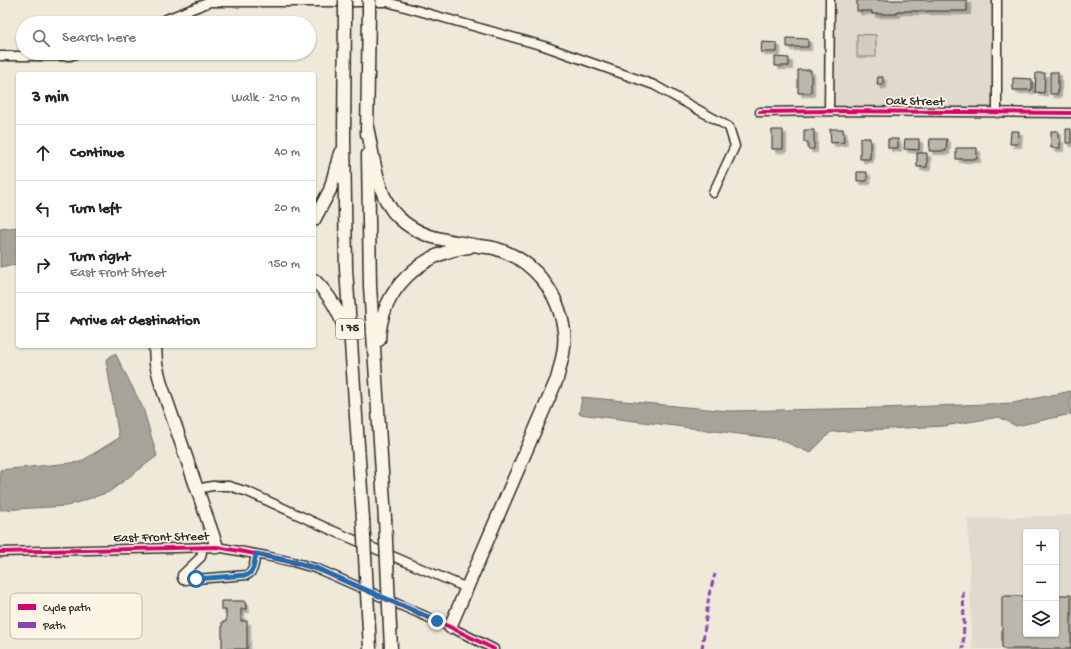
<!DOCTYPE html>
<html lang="en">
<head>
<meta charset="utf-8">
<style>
  :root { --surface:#fff; --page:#f6f6f6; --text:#222; --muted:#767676; --line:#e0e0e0 }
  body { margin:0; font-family:"Gochi Hand",sans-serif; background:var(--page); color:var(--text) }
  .controls { position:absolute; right:12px; bottom:12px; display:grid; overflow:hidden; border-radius:4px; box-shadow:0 1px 3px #0004 }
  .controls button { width:36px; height:36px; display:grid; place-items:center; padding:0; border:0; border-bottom:1px solid var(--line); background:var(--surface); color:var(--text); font:20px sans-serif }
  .stop { position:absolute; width:12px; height:12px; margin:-9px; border:3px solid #1f6fb2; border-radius:50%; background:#fff }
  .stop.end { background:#1f6fb2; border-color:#fff; box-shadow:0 1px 4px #0008 }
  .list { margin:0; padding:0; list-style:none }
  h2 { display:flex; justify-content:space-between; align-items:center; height:52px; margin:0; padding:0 16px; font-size:17px }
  h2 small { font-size:13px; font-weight:400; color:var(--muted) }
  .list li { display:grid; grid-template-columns:26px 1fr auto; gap:12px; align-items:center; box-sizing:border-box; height:56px; padding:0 16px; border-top:1px solid var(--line) }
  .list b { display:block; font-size:15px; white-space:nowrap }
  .list p { margin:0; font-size:13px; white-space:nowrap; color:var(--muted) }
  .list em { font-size:13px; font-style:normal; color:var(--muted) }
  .icon { flex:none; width:22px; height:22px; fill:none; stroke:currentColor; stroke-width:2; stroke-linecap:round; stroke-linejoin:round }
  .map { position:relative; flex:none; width:1071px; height:649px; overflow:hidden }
  .search { position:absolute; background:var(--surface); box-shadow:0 1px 3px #0004; left:16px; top:16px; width:300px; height:44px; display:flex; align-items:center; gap:10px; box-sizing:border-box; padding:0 14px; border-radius:22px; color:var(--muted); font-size:15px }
  .panel { position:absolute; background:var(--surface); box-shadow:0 1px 3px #0004; left:16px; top:72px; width:300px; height:276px; border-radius:4px }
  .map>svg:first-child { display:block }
  .built { fill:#e0dacc; fill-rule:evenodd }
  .green { fill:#d2cdc0; stroke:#7e7c76 }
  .water { fill:#a6a399; stroke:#75736d }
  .building { fill:#bcb7ac; stroke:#2b2b2b; filter:url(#shadow) }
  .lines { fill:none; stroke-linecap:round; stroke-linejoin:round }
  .minor-casing { stroke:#2b2b2b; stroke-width:11 }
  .highway-casing { stroke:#2b2b2b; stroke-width:15 }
  .minor { stroke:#fcf5e5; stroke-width:8 }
  .highway { stroke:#fcf5e5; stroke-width:12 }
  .highway-bridge-casing { stroke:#2b2b2b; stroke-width:15; stroke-linecap:butt }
  .highway-bridge { stroke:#fcf5e5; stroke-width:12 }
  .quiet { stroke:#8e44ad; stroke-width:3; stroke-dasharray:6 3; stroke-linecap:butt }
  .cycleway-casing { stroke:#fcf5e5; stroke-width:6 }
  .cycleway { stroke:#d6006c; stroke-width:4 }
  .route { stroke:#1f6fb2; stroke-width:5 }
  .labels { text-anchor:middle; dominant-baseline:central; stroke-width:3.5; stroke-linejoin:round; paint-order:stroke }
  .shield { fill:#fcf5e5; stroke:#6a6863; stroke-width:1 }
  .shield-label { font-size:12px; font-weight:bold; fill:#2b2b2b }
  .street-label { font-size:13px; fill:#2b2b2b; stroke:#fcf5e5 }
  .key { fill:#fcf5e5; stroke:#bdb8ad; stroke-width:1 }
  .key-label { font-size:11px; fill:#2b2b2b }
</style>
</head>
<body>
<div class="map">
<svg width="1071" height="649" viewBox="0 0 1071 649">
  <defs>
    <filter id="shadow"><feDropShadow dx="3.5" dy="3.5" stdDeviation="0" flood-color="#0004"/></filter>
  </defs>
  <rect width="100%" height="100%" fill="#efe9da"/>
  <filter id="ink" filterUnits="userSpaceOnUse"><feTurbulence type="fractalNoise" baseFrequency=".025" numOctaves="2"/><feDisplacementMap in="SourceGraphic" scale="8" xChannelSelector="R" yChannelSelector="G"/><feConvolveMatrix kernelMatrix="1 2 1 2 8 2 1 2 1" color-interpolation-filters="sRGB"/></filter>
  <g filter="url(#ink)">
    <!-- built -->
    <path class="built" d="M835 0H992V107L834 106Z
      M1071 515V649H972L968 519ZM1026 532H1056V634H1026Z"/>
    <!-- green -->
    <path class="green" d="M857 34 876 35V57H857Z"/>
    <!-- water -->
    <path class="water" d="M18 227V264L0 267V229Z
      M115 353 143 408 157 456 109 492 67 506 0 510V470L80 462 119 438 106 360Z
      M1071 391V414L1016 426 999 417 944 426 831 432 810 453 779 439 579 414 582 397 728 411 880 408 1013 403Z"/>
    <!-- building -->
    <path class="building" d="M857 0H967V11H897V14H872V11H857Z
      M787 38 808 39V47H787Z
      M762 42 777 43V52H761Z
      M775 57 789 58V66H775Z
      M798 70H811V93H798Z
      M1050 72H1058V94H1050Z
      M1036 73H1045L1044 93 1035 92Z
      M878 77H883V85H877Z
      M1013 78 1032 79V90H1013Z
      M830 129H843L844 142 831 143Z
      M1066 129H1071V143H1066Z
      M772 130H783V149H772Z
      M804 130H814V149H808V142H804Z
      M1011 131H1019L1018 144H1010Z
      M1051 131H1058V138L1060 139V148H1051Z
      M860 138H870V159H860Z
      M888 139H898V148H888Z
      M905 139H919V150L904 149Z
      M930 139H947L946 151H929Z
      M956 148H977V159H956Z
      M917 153H927V167H917Z
      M857 172H867V181H857Z
      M1056 595H1071V649H1002V596H1026V634H1056Z
      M221 601H245L246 609H241V621H247V649H222V622H226V610H221Z"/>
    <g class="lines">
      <defs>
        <path id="minor" d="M997 0V113
          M156 23 210 2H387L544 46 654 85 729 127 735 146 713 193
          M0 56H70L78 53
          M829 111 830 0
          M760 112 829 111 1071 113
          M197 489 212 486H229L248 492 329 529 467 588
          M203 547 201 557 182 575V578L183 580 247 575C255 571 254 562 256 554
          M0 552 217 547 266 556 293 562 318 569 450 627 494 649"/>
        <path id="highway" d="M345 9 344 138 346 269 363 519
          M367 127C373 153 377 198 398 217 422 240 449 240 479 246 485 247 492 247 497 249 534 260 559 293 564 331 566 347 561 363 557 379L450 627
          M367 134 369 12
          M368 154 370 286 385 519
          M314 220 330 190 340 153
          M314 280C329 294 340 313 346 333
          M379 340C381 290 420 253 469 247
          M155 346 156 364 161 384 217 547"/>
      </defs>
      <!-- minor casing -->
      <use href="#minor" class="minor-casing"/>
      <!-- highway casing -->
      <use href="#highway" class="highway-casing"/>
      <!-- minor -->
      <use href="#minor" class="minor"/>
      <!-- highway -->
      <use href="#highway" class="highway"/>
      <defs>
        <path id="highway-bridge" d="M345 9V0
          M369 12V0
          M363 519 370 649
          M385 519 391 649"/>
      </defs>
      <!-- highway-bridge casing -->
      <use href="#highway-bridge" class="highway-bridge-casing"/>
      <!-- highway-bridge -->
      <use href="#highway-bridge" class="highway-bridge"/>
      <!-- quiet -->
      <path class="quiet" d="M963 592 964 622 963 649
        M702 649 709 595 715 574"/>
      <defs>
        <path id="cycleway" d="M760 112 829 111 1071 113
          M0 552 217 547 266 556 293 562 318 569 450 627 494 649"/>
      </defs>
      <!-- cycleway casing -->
      <use href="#cycleway" class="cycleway-casing"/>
      <!-- cycleway -->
      <use href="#cycleway" class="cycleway"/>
    </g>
  </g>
  <g class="lines" filter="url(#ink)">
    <!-- route -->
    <path class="route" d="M196 579 247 575C255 571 254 562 256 554L293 562 318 569 437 621"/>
  </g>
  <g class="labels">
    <!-- shield labels -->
    <rect class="shield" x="336" y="319" width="28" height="20" rx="3"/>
    <g class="shield-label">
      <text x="350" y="329">I 75</text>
    </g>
    <!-- street labels -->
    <g class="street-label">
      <text transform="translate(915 102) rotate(1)">Oak Street</text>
      <text transform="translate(161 538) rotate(-1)">East Front Street</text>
    </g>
  </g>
  <!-- legend -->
  <rect x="10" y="593" width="132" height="46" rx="6" class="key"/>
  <rect x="18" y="604" width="18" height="6" fill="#d6006c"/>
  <rect x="18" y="622" width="18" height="6" fill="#8e44ad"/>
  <g class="key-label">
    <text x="43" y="611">Cycle path</text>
    <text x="43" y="629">Path</text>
  </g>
</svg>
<div class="controls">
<button>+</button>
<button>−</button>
<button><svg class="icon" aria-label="layers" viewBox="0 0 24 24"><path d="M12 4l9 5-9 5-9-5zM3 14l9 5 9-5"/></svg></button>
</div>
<div class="stop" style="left:196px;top:579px"></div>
<div class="stop end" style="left:437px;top:621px"></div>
<div class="search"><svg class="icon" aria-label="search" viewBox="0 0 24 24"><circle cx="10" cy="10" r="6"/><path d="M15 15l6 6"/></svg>Search here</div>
<section class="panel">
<h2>3 min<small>Walk · 210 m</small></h2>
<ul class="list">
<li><svg class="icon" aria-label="ahead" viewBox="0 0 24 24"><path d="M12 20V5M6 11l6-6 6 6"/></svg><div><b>Continue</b></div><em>40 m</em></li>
<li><svg class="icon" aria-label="left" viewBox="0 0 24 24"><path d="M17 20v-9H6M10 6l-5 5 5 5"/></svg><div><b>Turn left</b></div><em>20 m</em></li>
<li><svg class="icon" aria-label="right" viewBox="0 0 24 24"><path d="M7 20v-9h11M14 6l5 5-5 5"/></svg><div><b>Turn right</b><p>East Front Street</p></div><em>150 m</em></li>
<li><svg class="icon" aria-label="arrive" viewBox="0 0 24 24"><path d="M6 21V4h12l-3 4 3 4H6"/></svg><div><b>Arrive at destination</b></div></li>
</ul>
</section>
</div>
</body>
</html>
